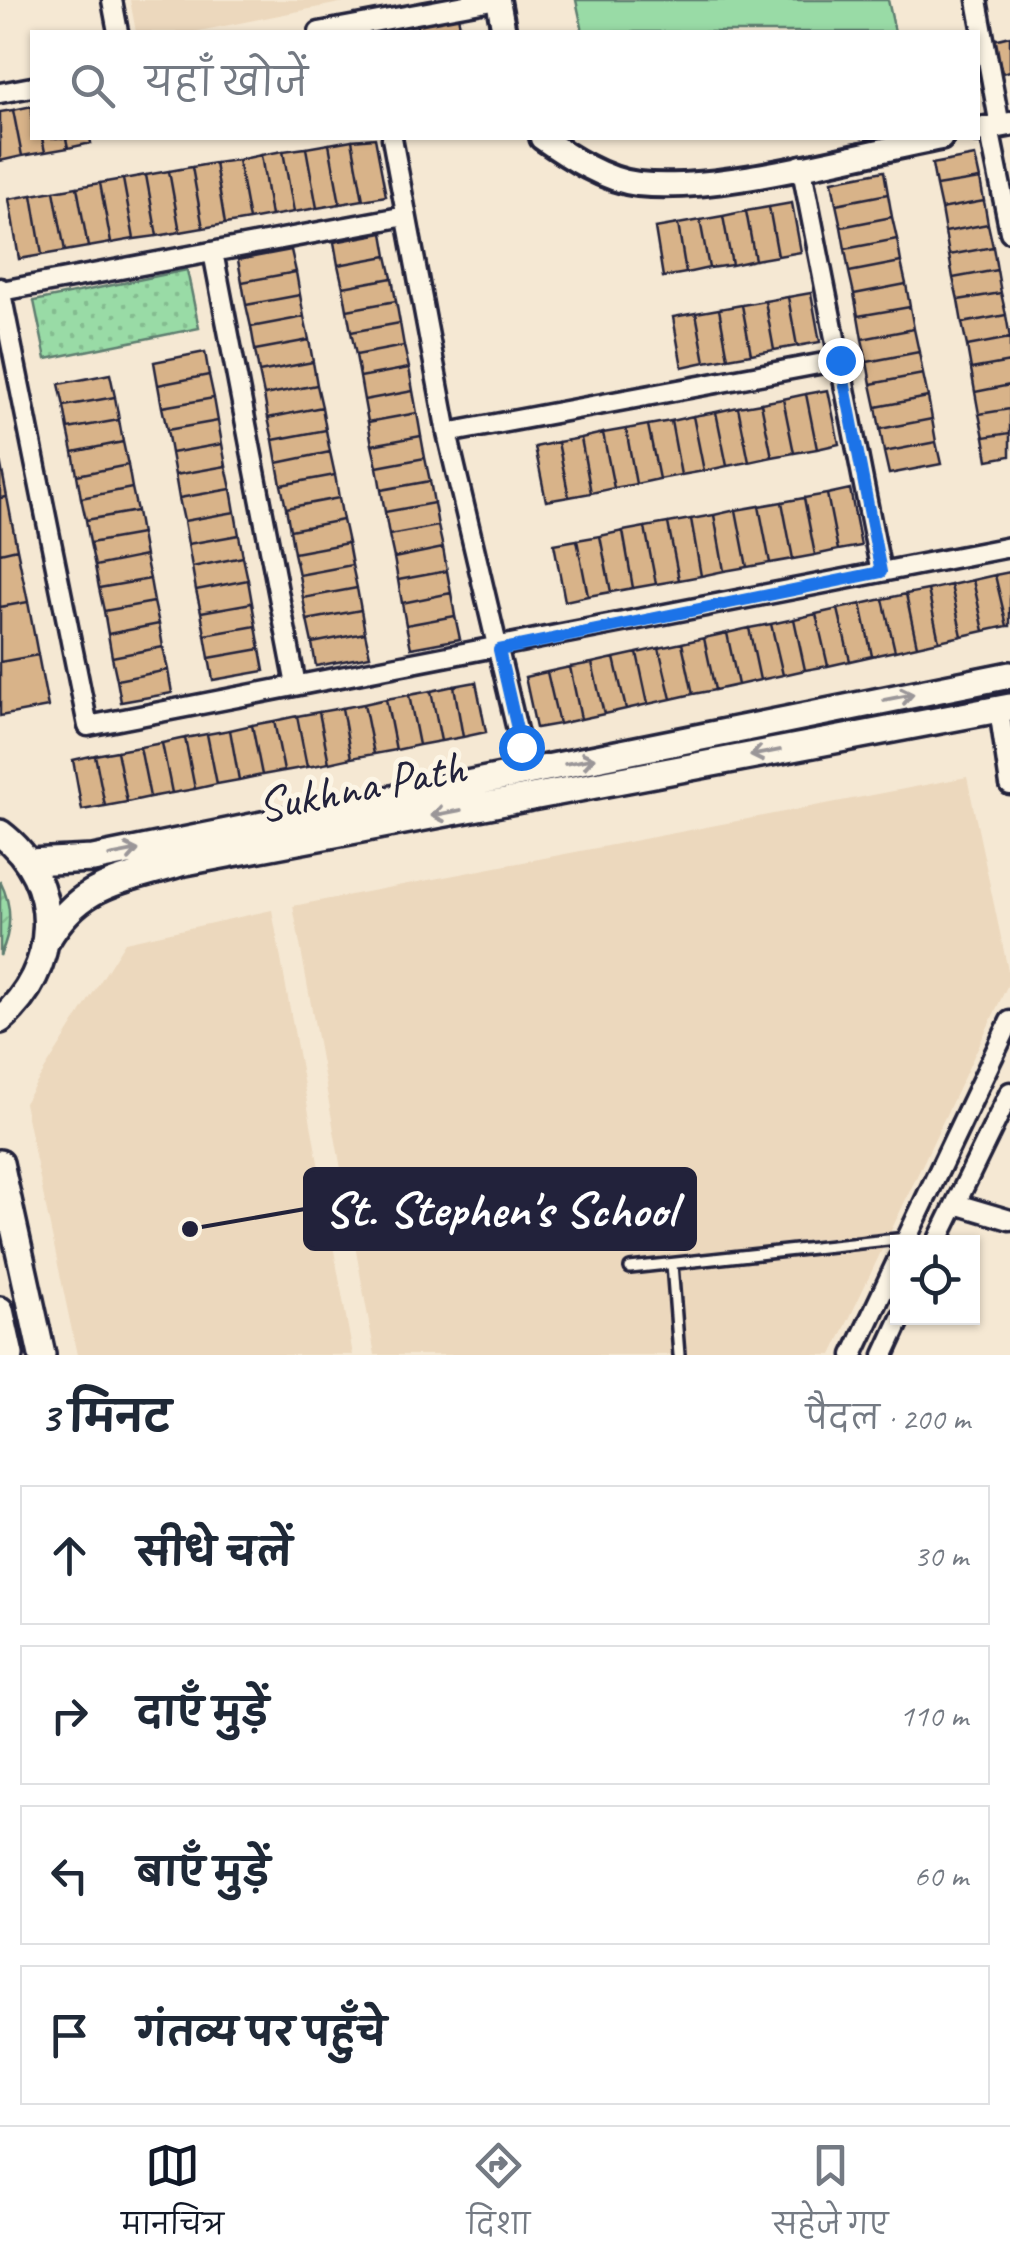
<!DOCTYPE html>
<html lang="hi">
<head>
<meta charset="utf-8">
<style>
  :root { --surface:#fff; --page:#f6f6f7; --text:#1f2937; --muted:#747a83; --line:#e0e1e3; --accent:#111827 }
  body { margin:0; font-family:Caveat,"Playpen Sans Deva",sans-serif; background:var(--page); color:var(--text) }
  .controls { position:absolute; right:30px; bottom:30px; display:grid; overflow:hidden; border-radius:0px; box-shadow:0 2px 8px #0004 }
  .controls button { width:90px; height:90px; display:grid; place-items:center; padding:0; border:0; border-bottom:2px solid var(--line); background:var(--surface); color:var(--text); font:50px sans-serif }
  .stop { position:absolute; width:30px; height:30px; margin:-22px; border:8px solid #1a73e8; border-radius:50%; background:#fff }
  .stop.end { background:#1a73e8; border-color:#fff; box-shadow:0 2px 10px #0008 }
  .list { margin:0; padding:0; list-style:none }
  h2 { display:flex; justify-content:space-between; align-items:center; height:130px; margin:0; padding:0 40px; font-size:42px }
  h2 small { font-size:32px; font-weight:400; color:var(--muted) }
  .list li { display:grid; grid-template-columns:65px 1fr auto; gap:30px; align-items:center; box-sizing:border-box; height:140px; margin:0 20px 20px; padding:0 20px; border:2px solid var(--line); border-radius:0px }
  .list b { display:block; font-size:38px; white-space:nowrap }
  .list em { font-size:32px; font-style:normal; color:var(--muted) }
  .icon { flex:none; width:55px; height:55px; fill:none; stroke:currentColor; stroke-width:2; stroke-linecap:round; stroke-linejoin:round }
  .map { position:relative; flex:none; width:1010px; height:1355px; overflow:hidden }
  .search { position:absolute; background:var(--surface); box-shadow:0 2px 8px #0004; left:30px; right:30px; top:30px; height:110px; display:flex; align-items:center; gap:25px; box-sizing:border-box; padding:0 35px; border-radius:0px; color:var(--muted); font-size:38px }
  .sheet { height:770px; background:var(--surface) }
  nav { display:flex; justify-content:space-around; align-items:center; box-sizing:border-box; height:140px; border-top:2px solid var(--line); background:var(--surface); font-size:28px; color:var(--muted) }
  nav a { display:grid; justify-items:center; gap:5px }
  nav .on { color:var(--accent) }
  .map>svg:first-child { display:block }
  .built { fill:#ecd8bd }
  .grass { fill:url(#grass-dots); stroke:#5e7e70; stroke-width:2.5 }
  .garden { fill:url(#garden-furrows); stroke:#5e7e70; stroke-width:2.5 }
  .pitch { fill:#99dba6; stroke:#5e7e70; stroke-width:2.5 }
  .building { fill:#d8b389; stroke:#22223b; stroke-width:2.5 }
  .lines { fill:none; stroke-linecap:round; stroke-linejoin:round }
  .service-casing { stroke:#22223b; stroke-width:16 }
  .minor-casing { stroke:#22223b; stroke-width:25 }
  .tertiary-casing { stroke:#22223b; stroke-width:30 }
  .secondary-casing { stroke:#22223b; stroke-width:32 }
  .service { stroke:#fcf5e5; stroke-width:9 }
  .minor { stroke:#fcf5e5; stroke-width:18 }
  .tertiary { stroke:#fcf5e5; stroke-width:22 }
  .secondary { stroke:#fcf5e5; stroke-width:25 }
  .oneway { stroke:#9a9698 }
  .route { stroke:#1a73e8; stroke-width:12 }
  .labels { text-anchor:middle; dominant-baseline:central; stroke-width:10; stroke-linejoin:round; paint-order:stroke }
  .street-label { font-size:48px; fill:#22223b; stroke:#fcf5e5 }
  .leader { fill:none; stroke:#22223b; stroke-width:4 }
  .callout-dot { fill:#22223b; stroke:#fcf5e5; stroke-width:4 }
  .callout { fill:#22223b; stroke:#22223b; stroke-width:4 }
  .callout-label { font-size:50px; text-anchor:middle; font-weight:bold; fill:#fff }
</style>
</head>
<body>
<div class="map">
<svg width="1010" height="1355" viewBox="0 0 1010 1355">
  <defs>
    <pattern id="grass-dots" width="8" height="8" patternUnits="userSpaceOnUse" patternTransform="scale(2.5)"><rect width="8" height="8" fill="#99dba6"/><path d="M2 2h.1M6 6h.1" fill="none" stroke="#84bc90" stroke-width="1.8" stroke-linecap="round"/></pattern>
    <pattern id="garden-furrows" width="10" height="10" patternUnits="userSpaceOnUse" patternTransform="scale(2.5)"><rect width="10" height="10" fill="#99dba6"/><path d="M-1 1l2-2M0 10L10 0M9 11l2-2" fill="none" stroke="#84bc90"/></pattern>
  </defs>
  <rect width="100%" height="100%" fill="#f5e8d3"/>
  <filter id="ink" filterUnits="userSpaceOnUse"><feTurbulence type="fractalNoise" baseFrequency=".01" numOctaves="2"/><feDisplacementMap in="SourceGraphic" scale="20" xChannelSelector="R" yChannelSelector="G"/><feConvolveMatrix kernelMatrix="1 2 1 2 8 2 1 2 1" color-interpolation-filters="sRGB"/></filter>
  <g filter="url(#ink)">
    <!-- built -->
    <path class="built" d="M130 0H355L194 32H136Z
      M967 777 1010 980 832 1355H375L293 906Z
      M272 910 353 1355H77L24 1103 125 942Z"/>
    <!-- grass -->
    <path class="grass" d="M187 270 199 328 46 359 34 301Z"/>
    <!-- garden -->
    <path class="garden" d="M0 881C13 907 12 929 0 956Z"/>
    <!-- pitch -->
    <path class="pitch" d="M576 0H888L895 32H583Z"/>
    <!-- building -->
    <path class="building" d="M458 16 461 32H418L416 23Z
      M1010 36V71L1002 73 994 40Z
      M32 106V138H42L45 152 22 156 13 110Z
      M13 110 22 156 0 161V112Z
      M42 138H66L68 148 45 152Z
      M66 138H90L91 143 68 148Z
      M375 138 386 196 363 200 352 140Z
      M352 140 363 200 340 204 329 144Z
      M329 144 340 204 317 208 306 148Z
      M306 148 317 208 294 212 283 151Z
      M283 151 294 212 271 216 261 155Z
      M261 155 271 216 249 220 238 160Z
      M975 156 980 179 936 186 932 164Z
      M238 160 249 220 225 224 215 163Z
      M215 163 225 224 203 228 192 167Z
      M192 167 203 228 180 232 169 171Z
      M169 171 180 232 157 236 146 175Z
      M884 171 888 194 836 204 832 181Z
      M146 175 157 236 134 239 123 179Z
      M123 179 134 239 111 243 100 183Z
      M980 179 984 201 941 209 936 186Z
      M100 183 111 243 88 247 77 187Z
      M77 187 88 247 65 251 54 191Z
      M54 191 65 251 42 255 32 195Z
      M888 194 892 217 841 227 836 204Z
      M32 195 42 255 19 259 9 199Z
      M984 201 988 224 945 232 941 209Z
      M792 203 801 252 778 256 769 207Z
      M769 207 778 256 755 260 746 211Z
      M746 211 755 260 732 265 723 216Z
      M723 216 732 265 709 268 700 220Z
      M892 217 897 239 845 249 841 227Z
      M700 220 709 268 686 273 678 224Z
      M678 224 686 273 663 277 655 228Z
      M988 224 993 247 949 255 945 232Z
      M383 233 387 256 338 265 334 242Z
      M897 239 901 262 849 272 845 249Z
      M993 247 997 270 953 278 949 255Z
      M291 250 296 272 242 282 238 260Z
      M387 256 392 278 343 287 338 265Z
      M901 262 906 284 854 294 849 272Z
      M997 270 1001 293 958 300 953 278Z
      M296 272 300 295 246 305 242 282Z
      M392 278 396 301 347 310 343 287Z
      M906 284 910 307 858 316 854 294Z
      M811 293 820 342 797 346 788 297Z
      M1001 293 1006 315 962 323 958 300Z
      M300 295 304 317 251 327 246 305Z
      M788 297 797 346 774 350 765 301Z
      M396 301 400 323 351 332 347 310Z
      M765 301 774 350 751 354 742 305Z
      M742 305 751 354 728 358 719 309Z
      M910 307 914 329 862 339 858 316Z
      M719 309 728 358 705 362 696 313Z
      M696 313 705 362 682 367 673 317Z
      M1006 315 1010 338 967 346 962 323Z
      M304 317 309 340 255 350 251 327Z
      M400 323 404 346 356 355 351 332Z
      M914 329 919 352 867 362 862 339Z
      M1010 338V362L971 369 967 346Z
      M309 340 313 362 259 372 255 350Z
      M404 346 409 368 360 377 356 355Z
      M205 352 209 375 158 385 154 362Z
      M919 352 923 374 871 384 867 362Z
      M313 362 317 385 264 395 259 372Z
      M1010 362V385L975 392 971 369Z
      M409 368 413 391 364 400 360 377Z
      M110 374 115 397 64 406 59 384Z
      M923 374 928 397 876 407 871 384Z
      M209 375 214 398 162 407 158 385Z
      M317 385 322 407 268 418 264 395Z
      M1010 385V409L979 414 975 392Z
      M828 390 839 444 817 449 806 394Z
      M413 391 417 413 368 422 364 400Z
      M806 394 817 449 794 453 783 399Z
      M115 397 119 420 68 429 64 406Z
      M928 397 932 419 880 429 876 407Z
      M214 398 218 421 167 430 162 407Z
      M783 399 794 453 772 457 761 403Z
      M761 403 772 457 749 462 738 407Z
      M322 407 326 430 273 440 268 418Z
      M738 407 749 462 727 466 716 412Z
      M1010 409V433L984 437 979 414Z
      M716 412 727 466 704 471 693 416Z
      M417 413 421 436 372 445 368 422Z
      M693 416 704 471 681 475 671 421Z
      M932 419 936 442 884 452 880 429Z
      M119 420 123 442 73 452 68 429Z
      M218 421 222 444 171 453 167 430Z
      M671 421 681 475 659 479 648 425Z
      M648 425 659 479 636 484 626 429Z
      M626 429 636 484 614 488 603 433Z
      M326 430 330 452 277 463 273 440Z
      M603 433 614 488 591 493 581 438Z
      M1010 433V456L988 460 984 437Z
      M421 436 425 458 377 467 372 445Z
      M581 438 591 493 569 497 558 442Z
      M123 442 128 465 77 475 73 452Z
      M558 442 569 497 546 501 535 447Z
      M936 442 941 464 889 474 884 452Z
      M222 444 226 466 175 475 171 453Z
      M330 452 335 475 281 485 277 463Z
      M425 458 430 481 381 490 377 467Z
      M0 460 7 497 0 498Z
      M128 465 132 488 81 498 77 475Z
      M226 466 231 489 179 498 175 475Z
      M335 475 339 498 286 508 281 485Z
      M430 481 434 503 385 512 381 490Z
      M132 488 137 511 86 520 81 498Z
      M231 489 235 512 184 521 179 498Z
      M850 489 861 546 838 550 827 494Z
      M827 494 838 550 815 555 804 498Z
      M7 497 17 549 0 553V498Z
      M339 498 343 520 290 530 286 508Z
      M804 498 815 555 793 559 782 502Z
      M782 502 793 559 770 563 759 506Z
      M434 503 438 526 389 535 385 512Z
      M759 506 770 563 747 567 736 510Z
      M736 510 747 567 724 571 714 515Z
      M137 511 141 534 90 543 86 520Z
      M235 512 239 535 188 544 184 521Z
      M714 515 724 571 701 576 691 519Z
      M691 519 701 576 679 580 668 523Z
      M343 520 348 543 294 553 290 530Z
      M668 523 679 580 656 584 645 527Z
      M438 526 443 548 394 558 389 535Z
      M645 527 656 584 633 588 623 531Z
      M623 531 633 588 611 592 600 536Z
      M141 534 145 556 95 566 90 543Z
      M239 535 243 557 192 567 188 544Z
      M600 536 611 592 588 596 577 540Z
      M577 540 588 596 565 601 554 544Z
      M348 543 352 565 299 575 294 553Z
      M443 548 447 571 398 580 394 558Z
      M17 549 28 602 0 607V553Z
      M145 556 150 579 99 588 95 566Z
      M243 557 248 580 196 590 192 567Z
      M352 565 357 588 303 598 299 575Z
      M447 571 451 593 402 603 398 580Z
      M1010 572V626H1007L995 575Z
      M995 575 1007 626 984 631 973 580Z
      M150 579 154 602 104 611 99 588Z
      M248 580 252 603 201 612 196 590Z
      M973 580 984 631 962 636 951 585Z
      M951 585 962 636 939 641 928 590Z
      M357 588 361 610 307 620 303 598Z
      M928 590 939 641 917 646 906 594Z
      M451 593 455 616 406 625 402 603Z
      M906 594 917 646 895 651 883 599Z
      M883 599 895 651 872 656 861 604Z
      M28 602 38 655 0 662V607Z
      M154 602 159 624 108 634 104 611Z
      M252 603 256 626 205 635 201 612Z
      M861 604 872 656 850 661 838 609Z
      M838 609 850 661 828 666 816 614Z
      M361 610 365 633 312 643 307 620Z
      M816 614 828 666 805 670 794 619Z
      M455 616 460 639 411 648 406 625Z
      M794 619 805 670 783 675 771 624Z
      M159 624 163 647 112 657 108 634Z
      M771 624 783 675 760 680 749 628Z
      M256 626 260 649 209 658 205 635Z
      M749 628 760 680 738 685 727 633Z
      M365 633 370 656 316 666 312 643Z
      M727 633 738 685 715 690 704 638Z
      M704 638 715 690 693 694 682 643Z
      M682 643 693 694 671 699 659 648Z
      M163 647 168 670 117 680 112 657Z
      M659 648 671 699 648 704 637 653Z
      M260 649 264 671 213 680 209 658Z
      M637 653 648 704 626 709 614 658Z
      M38 655 48 707 0 716V662Z
      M614 658 626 709 604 714 592 663Z
      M592 663 604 714 581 719 570 667Z
      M570 667 581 719 559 724 547 672Z
      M168 670 172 693 121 702 117 680Z
      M547 672 559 724 536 728 525 677Z
      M476 682 486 732 463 737 454 686Z
      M454 686 463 737 441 741 431 691Z
      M431 691 441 741 419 745 409 695Z
      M409 695 419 745 396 750 386 699Z
      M386 699 396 750 374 754 364 704Z
      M364 704 374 754 351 758 342 708Z
      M342 708 351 758 329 763 319 712Z
      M319 712 329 763 307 767 297 716Z
      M297 716 307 767 284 771 274 721Z
      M274 721 284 771 262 775 252 725Z
      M252 725 262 775 239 780 230 730Z
      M230 730 239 780 217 784 207 734Z
      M207 734 217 784 195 789 185 738Z
      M185 738 195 789 172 793 162 743Z
      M162 743 172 793 150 797 140 747Z
      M140 747 150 797 127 802 117 751Z
      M117 751 127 802 105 806 95 755Z
      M95 755 105 806 82 810 73 760Z"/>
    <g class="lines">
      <defs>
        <path id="service" d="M672 1264 679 1355
          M630 1268 906 1238"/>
        <path id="minor" d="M112 0 118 32
          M977 0 1000 126
          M319 32 492 0
          M0 93 32 87
          M989 128 1010 232
          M392 138 447 433 521 747
          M801 165 881 572
          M213 252 296 685
          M0 288 88 726 1010 547
          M1 291 406 216
          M447 433 840 360
          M999 709 1010 785
          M956 1204 1010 1220
          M905 1242 1010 1021
          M937 1242 1010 1092
          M853 1355 898 1259
          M884 1355 901 1318"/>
        <path id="tertiary" d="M498 0 504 32
          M978 130 1010 124
          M542 138C569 157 604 180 638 184 722 193 856 154 941 138"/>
        <path id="secondary" d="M0 833C65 882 59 970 0 1020
          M28 862 93 859 1010 675
          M47 940C81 882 120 882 180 863L1010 707
          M0 1163 42 1355
          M0 1310 10 1355"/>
      </defs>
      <!-- service casing -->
      <use href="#service" class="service-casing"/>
      <!-- minor casing -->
      <use href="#minor" class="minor-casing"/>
      <!-- tertiary casing -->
      <use href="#tertiary" class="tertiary-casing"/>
      <!-- secondary casing -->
      <use href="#secondary" class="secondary-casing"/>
      <!-- service -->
      <use href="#service" class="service"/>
      <!-- minor -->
      <use href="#minor" class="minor"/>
      <!-- tertiary -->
      <use href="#tertiary" class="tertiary"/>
      <!-- secondary -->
      <use href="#secondary" class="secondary"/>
    </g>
    <!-- one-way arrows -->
    <defs><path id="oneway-shaft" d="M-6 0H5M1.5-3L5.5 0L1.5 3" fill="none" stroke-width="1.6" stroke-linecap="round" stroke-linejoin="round" transform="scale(2.5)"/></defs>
    <g class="oneway">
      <use href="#oneway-shaft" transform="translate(899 697) rotate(-11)"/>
      <use href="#oneway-shaft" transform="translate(765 753) rotate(169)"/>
      <use href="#oneway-shaft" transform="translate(580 761) rotate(-11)"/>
      <use href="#oneway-shaft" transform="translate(446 813) rotate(169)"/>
      <use href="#oneway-shaft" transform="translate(124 853) rotate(-11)"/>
    </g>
  </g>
  <g class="lines" filter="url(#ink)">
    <!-- route -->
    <path class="route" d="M521 747 499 650 881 572 840 360"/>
  </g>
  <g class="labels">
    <!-- street labels -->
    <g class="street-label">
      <text transform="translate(361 786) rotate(-11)">Sukhna Path</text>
    </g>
  </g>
  <!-- callouts -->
  <path class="leader" d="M190 1229L305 1209"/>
  <circle class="callout-dot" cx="190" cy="1229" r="10"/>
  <rect class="callout" x="305" y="1169" width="390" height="80" rx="10"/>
  <g class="callout-label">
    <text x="500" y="1226">St. Stephen's School</text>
  </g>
</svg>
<div class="controls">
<button><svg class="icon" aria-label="locate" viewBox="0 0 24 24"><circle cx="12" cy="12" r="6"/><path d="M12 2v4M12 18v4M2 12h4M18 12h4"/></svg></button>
</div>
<div class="stop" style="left:521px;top:747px"></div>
<div class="stop end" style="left:840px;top:360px"></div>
<div class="search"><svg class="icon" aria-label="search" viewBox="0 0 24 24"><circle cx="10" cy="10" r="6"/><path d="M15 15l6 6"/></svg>यहाँ खोजें</div>
</div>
<section class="sheet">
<h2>3 मिनट<small>पैदल · 200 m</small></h2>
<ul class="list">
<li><svg class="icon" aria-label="ahead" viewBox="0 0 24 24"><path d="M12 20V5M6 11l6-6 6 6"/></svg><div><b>सीधे चलें</b></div><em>30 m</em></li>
<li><svg class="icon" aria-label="right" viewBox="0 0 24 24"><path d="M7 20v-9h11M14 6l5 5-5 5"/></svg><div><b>दाएँ मुड़ें</b></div><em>110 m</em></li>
<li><svg class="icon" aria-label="left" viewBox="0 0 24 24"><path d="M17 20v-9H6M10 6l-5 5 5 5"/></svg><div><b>बाएँ मुड़ें</b></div><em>60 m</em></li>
<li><svg class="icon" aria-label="arrive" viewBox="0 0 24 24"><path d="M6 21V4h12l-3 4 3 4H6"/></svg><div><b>गंतव्य पर पहुँचे</b></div></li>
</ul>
</section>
<nav>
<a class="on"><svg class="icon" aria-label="map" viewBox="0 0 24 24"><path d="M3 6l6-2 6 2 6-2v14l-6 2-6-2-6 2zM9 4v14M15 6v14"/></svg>मानचित्र</a>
<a><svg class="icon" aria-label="directions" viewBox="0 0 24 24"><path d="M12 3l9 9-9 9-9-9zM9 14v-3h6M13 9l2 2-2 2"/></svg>दिशा</a>
<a><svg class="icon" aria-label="saved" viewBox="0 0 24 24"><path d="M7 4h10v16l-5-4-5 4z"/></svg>सहेजे गए</a>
</nav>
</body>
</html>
